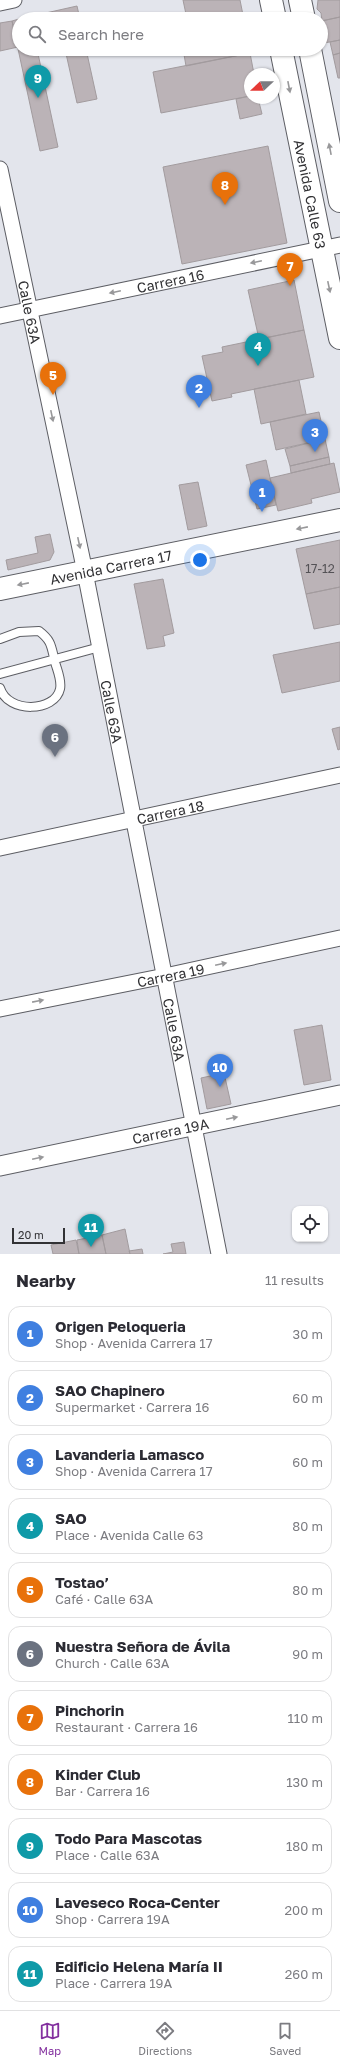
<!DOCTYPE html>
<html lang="en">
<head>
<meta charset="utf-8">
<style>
  :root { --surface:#fff; --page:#f2f2f3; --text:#2b2b33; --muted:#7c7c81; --line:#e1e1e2; --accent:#83309f }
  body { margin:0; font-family:"Golos Text",sans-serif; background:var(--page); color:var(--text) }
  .controls { position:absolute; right:12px; bottom:12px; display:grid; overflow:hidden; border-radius:8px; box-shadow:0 1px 3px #0004 }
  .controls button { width:36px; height:36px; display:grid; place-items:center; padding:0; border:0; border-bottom:1px solid var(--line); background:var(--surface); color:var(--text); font:20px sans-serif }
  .compass { position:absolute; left:244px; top:68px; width:36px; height:36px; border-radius:50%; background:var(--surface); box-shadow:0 1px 3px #0004; rotate:248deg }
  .scale { position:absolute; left:12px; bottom:10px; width:53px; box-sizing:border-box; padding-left:4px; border:2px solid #323235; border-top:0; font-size:11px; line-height:14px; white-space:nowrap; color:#323235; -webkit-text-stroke:3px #e3e5ec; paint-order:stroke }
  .you { position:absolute; left:200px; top:560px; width:14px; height:14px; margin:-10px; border:3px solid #fff; border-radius:50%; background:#1a73e8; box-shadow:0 0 0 6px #1a73e833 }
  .badge { display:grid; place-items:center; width:26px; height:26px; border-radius:50%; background:var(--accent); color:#fff; font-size:13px; font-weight:700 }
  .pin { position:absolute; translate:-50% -33px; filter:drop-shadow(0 1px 2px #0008) }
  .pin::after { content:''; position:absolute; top:21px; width:14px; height:12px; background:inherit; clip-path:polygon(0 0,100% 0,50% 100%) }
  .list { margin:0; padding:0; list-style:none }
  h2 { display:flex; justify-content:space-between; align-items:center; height:52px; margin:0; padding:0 16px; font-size:17px }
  h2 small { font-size:13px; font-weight:400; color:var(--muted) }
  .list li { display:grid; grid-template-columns:26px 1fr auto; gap:12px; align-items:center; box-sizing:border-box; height:56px; margin:0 8px 8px; padding:0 8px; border:1px solid var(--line); border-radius:12px }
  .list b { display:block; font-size:15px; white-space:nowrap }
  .list p { margin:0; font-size:13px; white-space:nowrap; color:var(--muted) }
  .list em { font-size:13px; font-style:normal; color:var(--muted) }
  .icon { flex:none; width:22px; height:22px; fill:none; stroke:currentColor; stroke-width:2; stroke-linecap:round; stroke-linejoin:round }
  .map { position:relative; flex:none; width:340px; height:1254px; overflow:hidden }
  .search { position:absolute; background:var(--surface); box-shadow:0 1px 3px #0004; left:12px; right:12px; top:12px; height:44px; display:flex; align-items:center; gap:10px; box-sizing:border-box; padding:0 14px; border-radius:22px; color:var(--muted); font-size:15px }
  .sheet { height:756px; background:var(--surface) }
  nav { display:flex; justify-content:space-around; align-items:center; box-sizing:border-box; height:56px; border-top:1px solid var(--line); background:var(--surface); font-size:11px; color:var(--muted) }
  nav a { display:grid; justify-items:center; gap:2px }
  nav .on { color:var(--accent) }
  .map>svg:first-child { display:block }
  .building { fill:#bbb3b7; stroke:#a29b9e }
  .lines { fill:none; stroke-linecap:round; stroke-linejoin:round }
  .service-casing { stroke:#5d5e64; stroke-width:10 }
  .minor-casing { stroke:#5d5e64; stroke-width:17 }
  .tertiary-casing { stroke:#5d5e64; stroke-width:21 }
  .secondary-casing { stroke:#5d5e64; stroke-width:24 }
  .service { stroke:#fff; stroke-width:8 }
  .minor { stroke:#fff; stroke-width:15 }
  .tertiary { stroke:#fff; stroke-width:19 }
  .secondary { stroke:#fff; stroke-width:22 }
  .oneway { fill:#98989a }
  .labels { text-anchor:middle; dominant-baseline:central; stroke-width:3.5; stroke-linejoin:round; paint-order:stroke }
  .number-label { font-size:12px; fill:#545256 }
  .street-label { font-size:14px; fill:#323235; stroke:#e3e5ec }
</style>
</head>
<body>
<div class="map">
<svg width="340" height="1254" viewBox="0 0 340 1254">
  <rect width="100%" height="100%" fill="#e3e5ec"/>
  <!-- building -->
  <path class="building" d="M183 0H240L243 15 225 19H187Z
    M318 0H340V17L322 21 321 13 317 9Z
    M77 6 80 19H19Z
    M243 15 244 19H225Z
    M340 17V40L324 43 321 21Z
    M19 19V49H37L58 147 40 151 12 21Z
    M12 21 18 47 0 51V23Z
    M340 40V53L333 55 330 42Z
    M65 49H86L97 99 77 103Z
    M183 49H251L252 50 250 53 186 66Z
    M250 53 254 74H250V96L161 113 153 72Z
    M340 53V78H338L333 55Z
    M250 96V98H258L262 114 240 119 236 99Z
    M268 146 287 243 182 264 163 167Z
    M294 280 304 330 259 339 248 290Z
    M304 330 314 377 231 394 232 397 212 401 202 356 223 352 222 347Z
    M299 380 306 414 261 424 254 389Z
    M319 412 325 439 276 450 270 422Z
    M325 439 329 457 290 466 285 449Z
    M329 457 330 464 291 473 290 466Z
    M266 460 276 505 257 509 246 465Z
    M334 463 340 492 311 499 312 503 278 511 270 478Z
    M198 482 207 526 188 530 179 485Z
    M50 534 54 552 50 560 8 570 6 560 38 553 35 537Z
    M340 540V587L306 594 296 549Z
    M163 579 174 633 163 636 165 646 147 649 134 584Z
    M340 587V624L314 629 306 594Z
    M340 642V681L282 693 273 655Z
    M340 727V749L338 750 332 729Z
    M322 1025 331 1080 304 1085 294 1030Z
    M224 1073 231 1104 207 1109 201 1078Z
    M125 1229 130 1254H106L102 1235Z
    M102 1235 106 1254H79L77 1240Z
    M76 1240 79 1254H53L51 1245Z
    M184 1242 186 1254H163L173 1252 171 1244Z
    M142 1249 143 1254H130L129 1251Z"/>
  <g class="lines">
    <defs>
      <path id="service" d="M0 639 19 632 39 631C52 641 51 646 55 662 57 670 62 680 60 689 55 712 8 714 0 688
        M0 674 100 647"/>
      <g id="minor">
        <path d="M0 3 14 0"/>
        <path id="s1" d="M0 169 85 572 219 1254"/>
        <path id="s2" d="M0 316 340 245"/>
        <path id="s3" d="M0 848 340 775"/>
        <path id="s4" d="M0 1009 165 976 340 938"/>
      </g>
      <g id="tertiary">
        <path id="s5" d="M0 1166 340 1095"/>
      </g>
      <g id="secondary">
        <path d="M271 0 275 19"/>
        <path d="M300 0 304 19"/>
        <path id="s6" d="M281 49 340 338"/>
        <path d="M310 49 340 201"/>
        <path id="s7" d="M0 589 340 520"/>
      </g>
    </defs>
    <!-- service casing -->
    <use href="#service" class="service-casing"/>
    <!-- minor casing -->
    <use href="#minor" class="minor-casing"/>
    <!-- tertiary casing -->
    <use href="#tertiary" class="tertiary-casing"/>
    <!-- secondary casing -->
    <use href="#secondary" class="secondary-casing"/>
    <!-- service -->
    <use href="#service" class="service"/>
    <!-- minor -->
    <use href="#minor" class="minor"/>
    <!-- tertiary -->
    <use href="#tertiary" class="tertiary"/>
    <!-- secondary -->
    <use href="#secondary" class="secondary"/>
  </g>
  <!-- one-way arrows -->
  <defs><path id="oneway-solid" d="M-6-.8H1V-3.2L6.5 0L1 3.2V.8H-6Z"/></defs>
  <g class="oneway">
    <use href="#oneway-solid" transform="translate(289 87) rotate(79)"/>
    <use href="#oneway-solid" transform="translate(330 149) rotate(-101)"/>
    <use href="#oneway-solid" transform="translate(256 262) rotate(168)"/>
    <use href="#oneway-solid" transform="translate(329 287) rotate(78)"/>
    <use href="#oneway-solid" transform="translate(115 292) rotate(168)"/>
    <use href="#oneway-solid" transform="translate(52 416) rotate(78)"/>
    <use href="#oneway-solid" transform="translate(302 528) rotate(169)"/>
    <use href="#oneway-solid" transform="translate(79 543) rotate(78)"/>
    <use href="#oneway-solid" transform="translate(23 584) rotate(169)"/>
    <use href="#oneway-solid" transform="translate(221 964) rotate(-12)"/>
    <use href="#oneway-solid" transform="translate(38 1001) rotate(-11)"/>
    <use href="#oneway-solid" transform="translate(232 1118) rotate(-12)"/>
    <use href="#oneway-solid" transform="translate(38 1158) rotate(-12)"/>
  </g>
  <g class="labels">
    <!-- number labels -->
    <g class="number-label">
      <text x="320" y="568">17-12</text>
    </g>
    <!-- street labels -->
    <g class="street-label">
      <text stroke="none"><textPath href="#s6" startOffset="148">Avenida Calle 63</textPath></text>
      <text stroke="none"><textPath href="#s2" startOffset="174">Carrera 16</textPath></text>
      <text stroke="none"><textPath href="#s1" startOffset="146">Calle 63A</textPath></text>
      <text stroke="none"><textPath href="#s7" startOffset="113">Avenida Carrera 17</textPath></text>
      <text stroke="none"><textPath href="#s1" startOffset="554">Calle 63A</textPath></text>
      <text stroke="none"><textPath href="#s3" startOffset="174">Carrera 18</textPath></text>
      <text stroke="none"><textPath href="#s4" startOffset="174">Carrera 19</textPath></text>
      <text stroke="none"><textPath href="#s1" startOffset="878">Calle 63A</textPath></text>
      <text stroke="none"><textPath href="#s5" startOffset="174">Carrera 19A</textPath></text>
    </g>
  </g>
</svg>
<div class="controls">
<button><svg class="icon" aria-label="locate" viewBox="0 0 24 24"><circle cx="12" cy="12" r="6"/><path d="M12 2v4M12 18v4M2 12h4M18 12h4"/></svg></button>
</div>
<svg class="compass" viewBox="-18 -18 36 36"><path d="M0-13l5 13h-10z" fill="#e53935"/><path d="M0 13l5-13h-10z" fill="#7c7c81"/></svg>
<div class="scale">20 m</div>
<div class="you"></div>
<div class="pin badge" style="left:262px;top:512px;background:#3f7fe0">1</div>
<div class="pin badge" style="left:199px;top:408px;background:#3f7fe0">2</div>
<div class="pin badge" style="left:315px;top:452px;background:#3f7fe0">3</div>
<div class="pin badge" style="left:258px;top:366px;background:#0f9aa8">4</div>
<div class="pin badge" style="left:53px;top:395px;background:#e8710a">5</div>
<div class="pin badge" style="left:55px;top:757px;background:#6b7280">6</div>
<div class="pin badge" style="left:290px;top:286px;background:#e8710a">7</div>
<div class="pin badge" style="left:225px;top:205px;background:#e8710a">8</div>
<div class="pin badge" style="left:38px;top:98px;background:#0f9aa8">9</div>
<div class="pin badge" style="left:220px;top:1087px;background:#3f7fe0">10</div>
<div class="pin badge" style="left:91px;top:1247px;background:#0f9aa8">11</div>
<div class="search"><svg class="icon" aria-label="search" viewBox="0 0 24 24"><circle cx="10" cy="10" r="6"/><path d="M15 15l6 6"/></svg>Search here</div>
</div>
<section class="sheet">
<h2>Nearby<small>11 results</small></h2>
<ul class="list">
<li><span class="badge" style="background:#3f7fe0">1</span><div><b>Origen Peloqueria</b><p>Shop · Avenida Carrera 17</p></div><em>30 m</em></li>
<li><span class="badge" style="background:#3f7fe0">2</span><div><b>SAO Chapinero</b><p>Supermarket · Carrera 16</p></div><em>60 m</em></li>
<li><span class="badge" style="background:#3f7fe0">3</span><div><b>Lavanderia Lamasco</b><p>Shop · Avenida Carrera 17</p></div><em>60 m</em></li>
<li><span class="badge" style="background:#0f9aa8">4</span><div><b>SAO</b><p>Place · Avenida Calle 63</p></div><em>80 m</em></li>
<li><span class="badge" style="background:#e8710a">5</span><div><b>Tostao’</b><p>Café · Calle 63A</p></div><em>80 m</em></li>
<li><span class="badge" style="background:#6b7280">6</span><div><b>Nuestra Señora de Ávila</b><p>Church · Calle 63A</p></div><em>90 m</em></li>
<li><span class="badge" style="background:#e8710a">7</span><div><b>Pinchorin</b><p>Restaurant · Carrera 16</p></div><em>110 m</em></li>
<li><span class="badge" style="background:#e8710a">8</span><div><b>Kinder Club</b><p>Bar · Carrera 16</p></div><em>130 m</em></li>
<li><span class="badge" style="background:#0f9aa8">9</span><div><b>Todo Para Mascotas</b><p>Place · Calle 63A</p></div><em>180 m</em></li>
<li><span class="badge" style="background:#3f7fe0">10</span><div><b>Laveseco Roca-Center</b><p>Shop · Carrera 19A</p></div><em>200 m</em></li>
<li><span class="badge" style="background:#0f9aa8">11</span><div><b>Edificio Helena María II</b><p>Place · Carrera 19A</p></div><em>260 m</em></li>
</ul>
</section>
<nav>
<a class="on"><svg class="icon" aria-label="map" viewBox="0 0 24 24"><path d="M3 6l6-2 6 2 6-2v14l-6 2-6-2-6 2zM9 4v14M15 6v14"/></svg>Map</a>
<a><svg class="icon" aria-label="directions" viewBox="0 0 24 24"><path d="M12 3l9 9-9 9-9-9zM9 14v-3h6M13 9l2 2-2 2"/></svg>Directions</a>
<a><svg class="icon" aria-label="saved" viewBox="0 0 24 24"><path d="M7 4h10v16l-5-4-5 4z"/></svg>Saved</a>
</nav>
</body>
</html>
